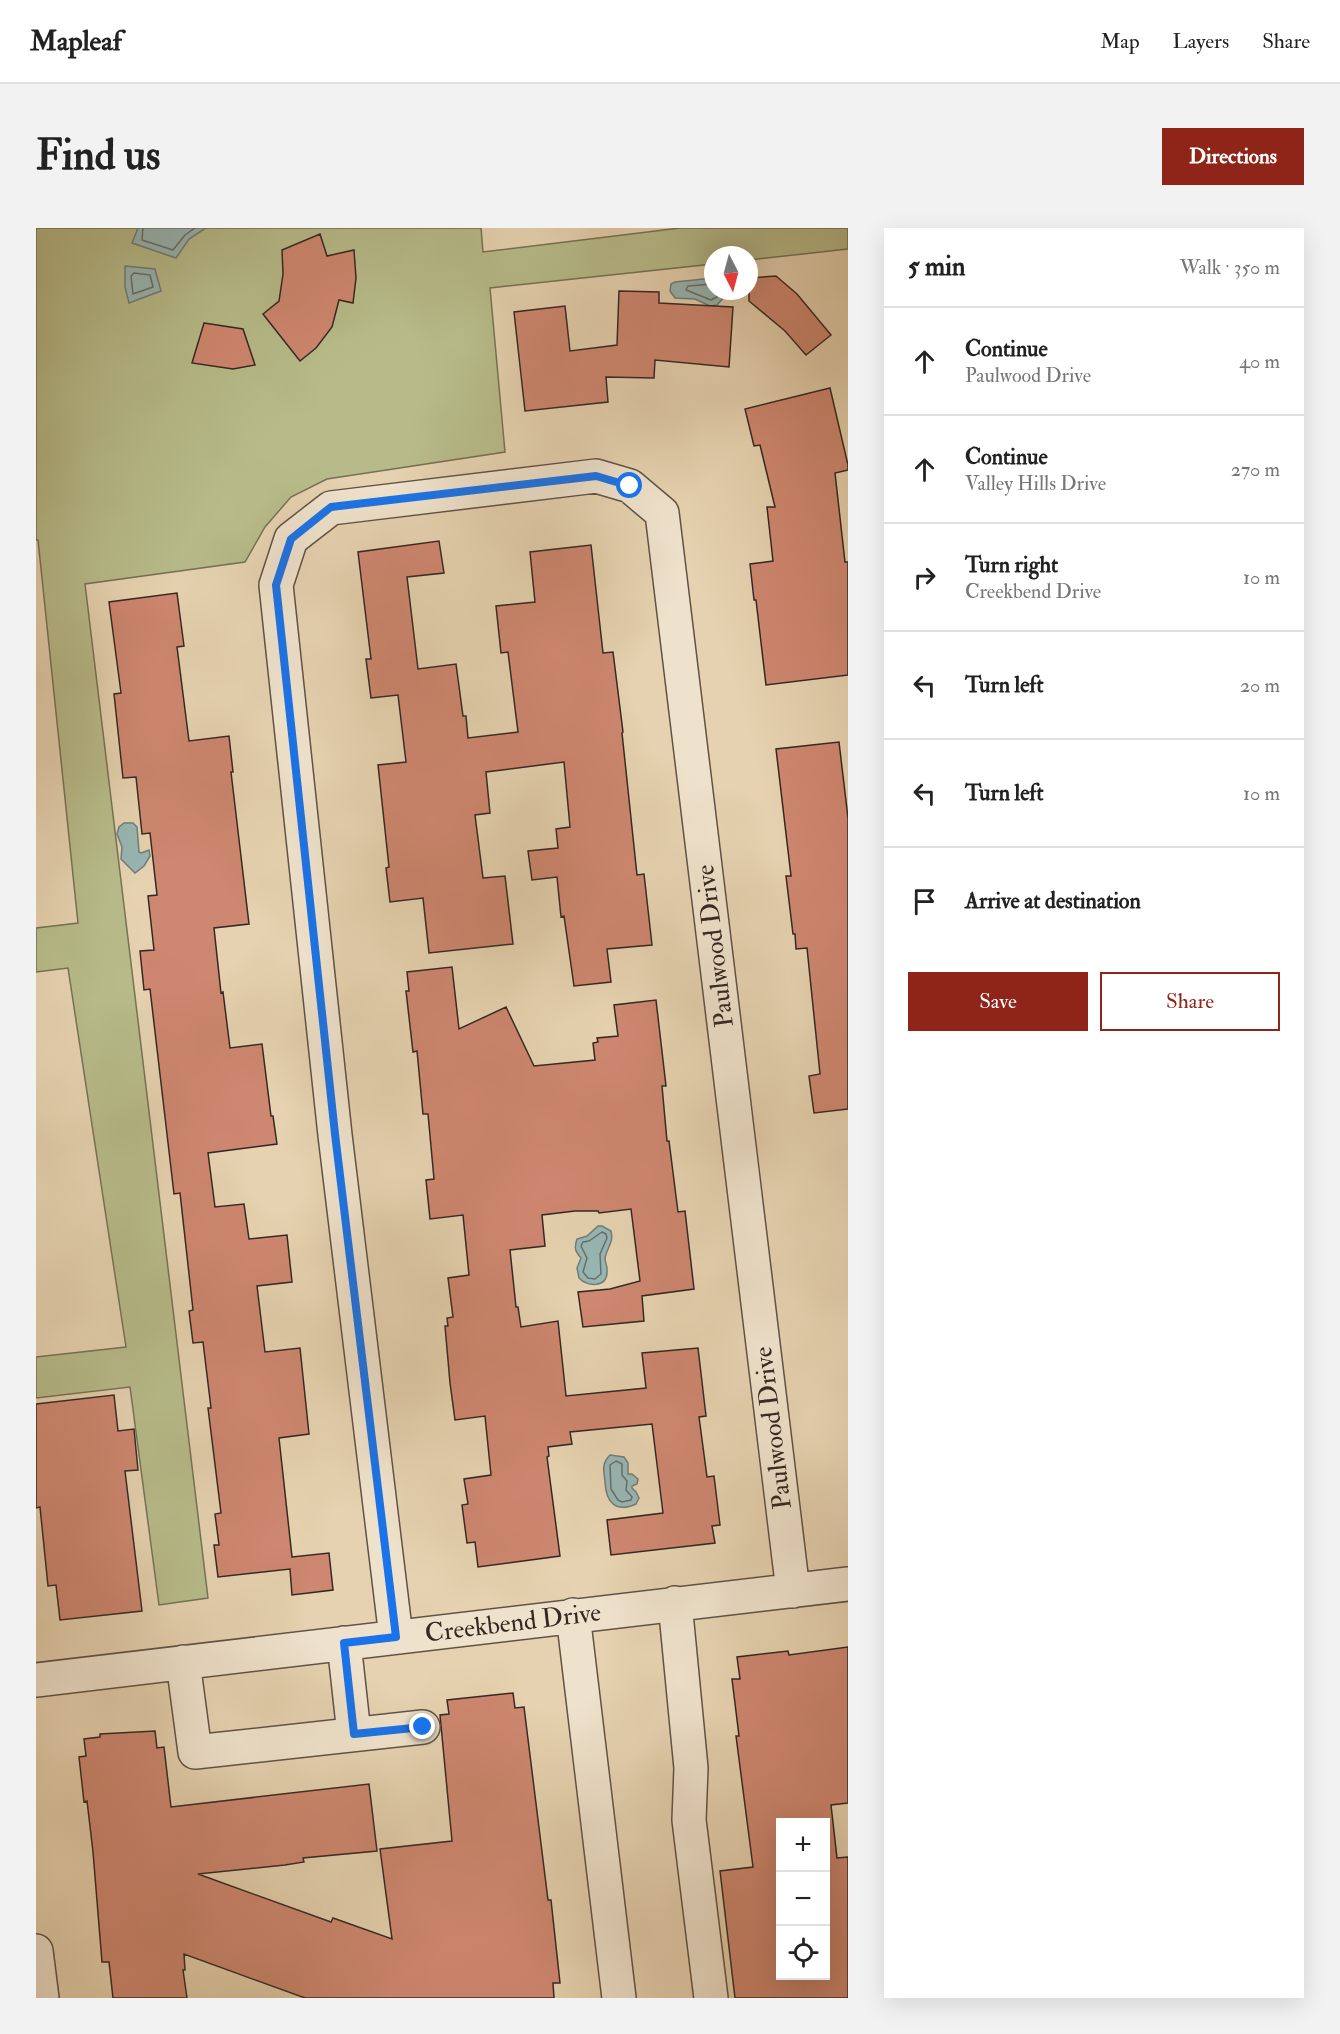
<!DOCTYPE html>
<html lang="en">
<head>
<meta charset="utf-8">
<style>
  :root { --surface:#fff; --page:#f2f2f2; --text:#222; --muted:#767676; --line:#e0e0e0; --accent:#8f2418 }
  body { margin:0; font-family:"IM FELL Double Pica",serif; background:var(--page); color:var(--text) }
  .controls { position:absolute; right:18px; bottom:18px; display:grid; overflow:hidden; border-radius:0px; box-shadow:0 6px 24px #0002 }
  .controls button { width:54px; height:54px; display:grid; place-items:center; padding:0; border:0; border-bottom:2px solid var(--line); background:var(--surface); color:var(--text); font:30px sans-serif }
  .compass { position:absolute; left:668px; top:18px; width:54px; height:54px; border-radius:50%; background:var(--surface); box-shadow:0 6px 24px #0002; rotate:174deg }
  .stop { position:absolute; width:18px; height:18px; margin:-14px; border:4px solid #1a73e8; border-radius:50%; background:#fff }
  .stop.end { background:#1a73e8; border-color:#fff; box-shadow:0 2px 6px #0008 }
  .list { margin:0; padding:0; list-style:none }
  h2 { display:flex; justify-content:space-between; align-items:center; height:78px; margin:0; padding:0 24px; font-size:26px }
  h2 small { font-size:20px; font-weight:400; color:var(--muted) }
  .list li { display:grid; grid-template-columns:39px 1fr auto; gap:18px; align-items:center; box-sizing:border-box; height:108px; padding:0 24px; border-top:2px solid var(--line) }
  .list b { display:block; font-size:22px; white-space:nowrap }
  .list p { margin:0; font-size:20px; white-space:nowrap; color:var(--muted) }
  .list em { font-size:20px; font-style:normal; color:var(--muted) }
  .actions { display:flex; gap:12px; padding:18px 24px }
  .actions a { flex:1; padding:14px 0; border:2px solid var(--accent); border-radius:0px; text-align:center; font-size:21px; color:var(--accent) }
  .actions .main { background:var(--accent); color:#fff }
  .icon { flex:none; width:33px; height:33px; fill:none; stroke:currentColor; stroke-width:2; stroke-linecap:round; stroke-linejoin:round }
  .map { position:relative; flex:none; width:812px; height:1770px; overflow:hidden; border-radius:0px }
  header { display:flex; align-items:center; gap:36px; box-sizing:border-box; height:84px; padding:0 30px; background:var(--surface); border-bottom:2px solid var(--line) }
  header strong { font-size:28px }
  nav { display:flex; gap:33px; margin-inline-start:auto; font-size:21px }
  .intro { display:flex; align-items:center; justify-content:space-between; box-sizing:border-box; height:144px; padding:0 36px }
  h1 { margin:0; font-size:42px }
  .button { padding:15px 27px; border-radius:0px; background:var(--accent); color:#fff; font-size:21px; font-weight:700 }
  main { display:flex; gap:36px; padding:0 36px }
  aside { flex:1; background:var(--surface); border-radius:0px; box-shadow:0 6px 24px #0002 }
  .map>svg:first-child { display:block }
  .green { fill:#b7bb8a; stroke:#767256; stroke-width:1.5 }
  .water { fill:#98b6b3; stroke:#707d79; stroke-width:1.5 }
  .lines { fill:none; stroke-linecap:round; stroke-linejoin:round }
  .shore { stroke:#666f6b; stroke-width:1.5 }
  .building { fill:#ce8770; stroke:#342823; stroke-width:1.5; fill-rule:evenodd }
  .minor-casing { stroke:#605246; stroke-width:36 }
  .minor { stroke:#efe2cc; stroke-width:33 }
  .route { stroke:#1a73e8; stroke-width:8 }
  .labels { text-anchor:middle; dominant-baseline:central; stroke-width:4.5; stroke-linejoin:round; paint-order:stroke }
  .street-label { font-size:26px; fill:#342823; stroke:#efe2cc }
</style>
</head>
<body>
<header>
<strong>Mapleaf</strong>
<nav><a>Map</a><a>Layers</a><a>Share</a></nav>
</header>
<div class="intro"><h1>Find us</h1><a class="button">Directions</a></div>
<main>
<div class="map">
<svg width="812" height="1770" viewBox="0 0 812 1770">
  <rect width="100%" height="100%" fill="#e6d2b0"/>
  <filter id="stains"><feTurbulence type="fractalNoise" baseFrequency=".00333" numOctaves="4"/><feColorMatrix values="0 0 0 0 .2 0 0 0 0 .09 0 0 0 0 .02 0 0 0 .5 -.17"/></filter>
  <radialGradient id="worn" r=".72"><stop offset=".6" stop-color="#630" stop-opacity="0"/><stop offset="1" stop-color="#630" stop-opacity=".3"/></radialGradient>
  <!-- green -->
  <path class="green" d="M0 0H445L447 24 644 0H812V21L713 32V27H677V36L454 60 469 224 291 251 255 269 229 299 209 334 49 356 172 1370 123 1377 94 1159 0 1170V1129L90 1119 32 740 0 744V700L42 695 2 312H0Z"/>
  <!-- water -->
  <path class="water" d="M102 0H170L153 11 140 30 96 15Z
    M89 38 119 41 125 63 93 75 89 59Z
    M677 50V63H690V67L681 77 674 78 659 71 639 70 634 63 635 56 639 54Z
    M88 595H97L101 599 103 624 105 625 113 622 114 628 108 638 99 645 85 631 86 619 81 606 83 599Z
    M562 998H566L575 1003C578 1015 571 1019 569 1030 569 1035 572 1039 571 1044 571 1060 551 1059 543 1050L541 1040 545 1030C539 1023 538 1020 541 1011L551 1008Z
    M574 1227 588 1229 592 1235V1246H596L602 1251 601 1256 596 1258V1260L600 1264 603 1270 600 1276C580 1285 570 1275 569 1254 568 1243 565 1236 574 1227Z"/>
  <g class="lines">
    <!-- shore -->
    <path class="shore" d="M107 0 106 12 137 22 149 7 159 0
      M98 45 114 47 117 59 97 66 95 48Z
      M677 56 652 58 650 62 675 72 681 69 684 63
      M566 1004 570 1006 571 1010 564 1026 565 1046 559 1051 552 1050 547 1044 551 1030 545 1018 547 1014 553 1013Z
      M580 1233 586 1236V1247L591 1253 590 1262 596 1269 595 1272 586 1274 582 1272 575 1261 574 1237Z"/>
  </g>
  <!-- building -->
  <path class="building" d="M284 6 291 28 318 22 320 50 317 75 303 72 296 99 280 120 264 133 227 86 243 73 247 46 246 22Z
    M740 48 761 66 795 107 770 127 749 103 713 73V50Z
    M583 63 623 64V75L697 79 693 139 619 132 618 150 570 149 572 174 489 183 478 84 529 78 534 123 581 117Z
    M168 95 207 101 219 137 197 141 156 135Z
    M794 160 812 237V242L799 245 809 334H812V447L730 457 720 372H718L714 336 737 333 731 279H739L724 217 718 218 709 181Z
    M403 313 408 345 371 349 382 441 420 436 427 488H430L432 510 482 504 472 424 465 425 460 378 499 374 494 324 555 317 567 425 577 424 587 504 586 505 601 647 608 646 616 717 571 721 575 754 538 758 528 688 525 689 521 649 496 652 492 623 522 620 520 601 534 599 528 534 450 544 454 585 439 587 447 650 469 648 477 716 393 725 387 670 354 674 350 640 353 639 342 537 370 534 362 467 335 470 330 431H335L322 324Z
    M141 365 148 418 141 419 153 513 193 508 197 544H195L213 696 178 700 185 765 187 764 194 820 226 816 235 888H237L241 916 172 925 179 979 208 976 213 1011 251 1007 256 1054 221 1058 229 1124 264 1120 273 1206 243 1210 256 1329 293 1325 297 1362 256 1367 254 1341 182 1349 178 1317H183L179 1286 185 1285 172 1180H175L167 1114 157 1115 153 1083 157 1082 144 965 138 966 114 761 108 762 104 723 118 722 112 668 121 667 114 605 106 606 100 549 87 550 78 466 85 465 73 374Z
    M803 514 812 590V881L778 885 773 848 784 846 771 720 760 721 759 706H757L750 648H755L740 521Z
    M416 739 423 801 470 779 498 838 559 832 557 815 562 814 561 810 582 808 578 777 620 772 630 858H626L631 913H633L642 984 649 983 658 1061 606 1068 608 1093 547 1099 542 1064 574 1061 604 1053 595 981 563 985 562 983H539L506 987 509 1018 474 1022 480 1079H482L485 1099 522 1093 530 1168 610 1160 606 1125 662 1120 670 1188 663 1189 671 1249 678 1248 684 1297 676 1298 679 1315 575 1327 571 1292 627 1285 616 1196 534 1204 536 1216 512 1219 513 1228 511 1229 524 1328 442 1339 439 1314 431 1315 426 1277 432 1276 428 1251 455 1247 449 1188 419 1192 414 1155 409 1098H412L411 1090 417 1089 412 1050 433 1047 427 987 394 991 390 952 398 951 392 886H387L381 823 377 824 370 763H373L371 744Z
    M78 1167 82 1203 98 1201 102 1242 89 1243 106 1383 24 1392 20 1357 12 1358 4 1279 0 1280V1176Z
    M812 1419V1575L795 1577 801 1630 812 1629V1770H699L684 1643 717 1639 700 1508H703L696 1451H704L701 1429 752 1423 753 1427ZM744 1594H789V1748H744Z
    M477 1465 479 1480 488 1479 512 1672H515L524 1755H517L518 1770H269L148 1726 149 1742H147L151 1770H77L73 1734H66L57 1624 51 1573 48 1574 43 1529 50 1528 48 1511 64 1509V1506L119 1503 121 1520 128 1519 135 1579 333 1556 341 1623 267 1630 268 1634 249 1637 162 1646 295 1694 297 1690 356 1711 344 1621 416 1613 404 1487 413 1486 411 1472Z"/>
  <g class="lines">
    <defs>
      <path id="minor" d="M639 1375 655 1540 653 1592 675 1770
        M537 1387 583 1770
        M360 1409 299 907 240 357 255 311 295 280 560 248 594 258 626 285 757 1363
        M308 1415 318 1506
        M147 1434 159 1524 387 1499
        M0 1452 812 1356
        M0 1723 6 1770"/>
    </defs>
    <!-- minor casing -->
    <use href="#minor" class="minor-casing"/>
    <!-- minor -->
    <use href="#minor" class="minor"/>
  </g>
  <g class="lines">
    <!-- route -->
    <path class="route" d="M387 1499 318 1506 308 1415 360 1409 299 906 240 357 255 311 295 279 560 248 594 258"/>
  </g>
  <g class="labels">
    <!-- street labels -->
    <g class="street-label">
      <text transform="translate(679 718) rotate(-97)">Paulwood Drive</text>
      <text transform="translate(737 1200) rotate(-97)">Paulwood Drive</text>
      <text transform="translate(477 1395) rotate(-7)">Creekbend Drive</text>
    </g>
  </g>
  <rect width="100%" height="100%" filter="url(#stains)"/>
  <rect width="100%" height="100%" fill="url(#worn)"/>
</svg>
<div class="controls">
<button>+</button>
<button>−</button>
<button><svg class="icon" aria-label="locate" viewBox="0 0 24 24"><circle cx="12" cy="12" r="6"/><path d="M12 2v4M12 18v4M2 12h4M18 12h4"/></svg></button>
</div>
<svg class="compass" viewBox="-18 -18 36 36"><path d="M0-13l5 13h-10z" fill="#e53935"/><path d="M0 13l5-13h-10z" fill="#767676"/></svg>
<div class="stop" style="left:594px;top:258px"></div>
<div class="stop end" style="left:387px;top:1499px"></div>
</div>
<aside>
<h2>5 min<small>Walk · 350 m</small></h2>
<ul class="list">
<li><svg class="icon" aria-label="ahead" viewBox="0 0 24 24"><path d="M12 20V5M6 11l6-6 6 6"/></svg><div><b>Continue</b><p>Paulwood Drive</p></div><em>40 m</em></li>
<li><svg class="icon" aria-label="ahead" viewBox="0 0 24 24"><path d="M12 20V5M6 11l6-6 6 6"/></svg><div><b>Continue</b><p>Valley Hills Drive</p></div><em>270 m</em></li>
<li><svg class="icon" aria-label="right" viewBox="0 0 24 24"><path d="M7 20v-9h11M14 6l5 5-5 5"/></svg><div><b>Turn right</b><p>Creekbend Drive</p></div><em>10 m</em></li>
<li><svg class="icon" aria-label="left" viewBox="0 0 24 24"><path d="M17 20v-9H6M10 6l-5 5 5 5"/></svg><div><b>Turn left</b></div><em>20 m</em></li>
<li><svg class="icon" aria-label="left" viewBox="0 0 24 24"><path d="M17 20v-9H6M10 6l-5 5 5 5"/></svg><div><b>Turn left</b></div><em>10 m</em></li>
<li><svg class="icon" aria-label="arrive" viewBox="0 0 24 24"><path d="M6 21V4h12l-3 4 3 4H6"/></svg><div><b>Arrive at destination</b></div></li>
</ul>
<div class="actions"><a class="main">Save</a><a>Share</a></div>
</aside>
</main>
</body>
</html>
